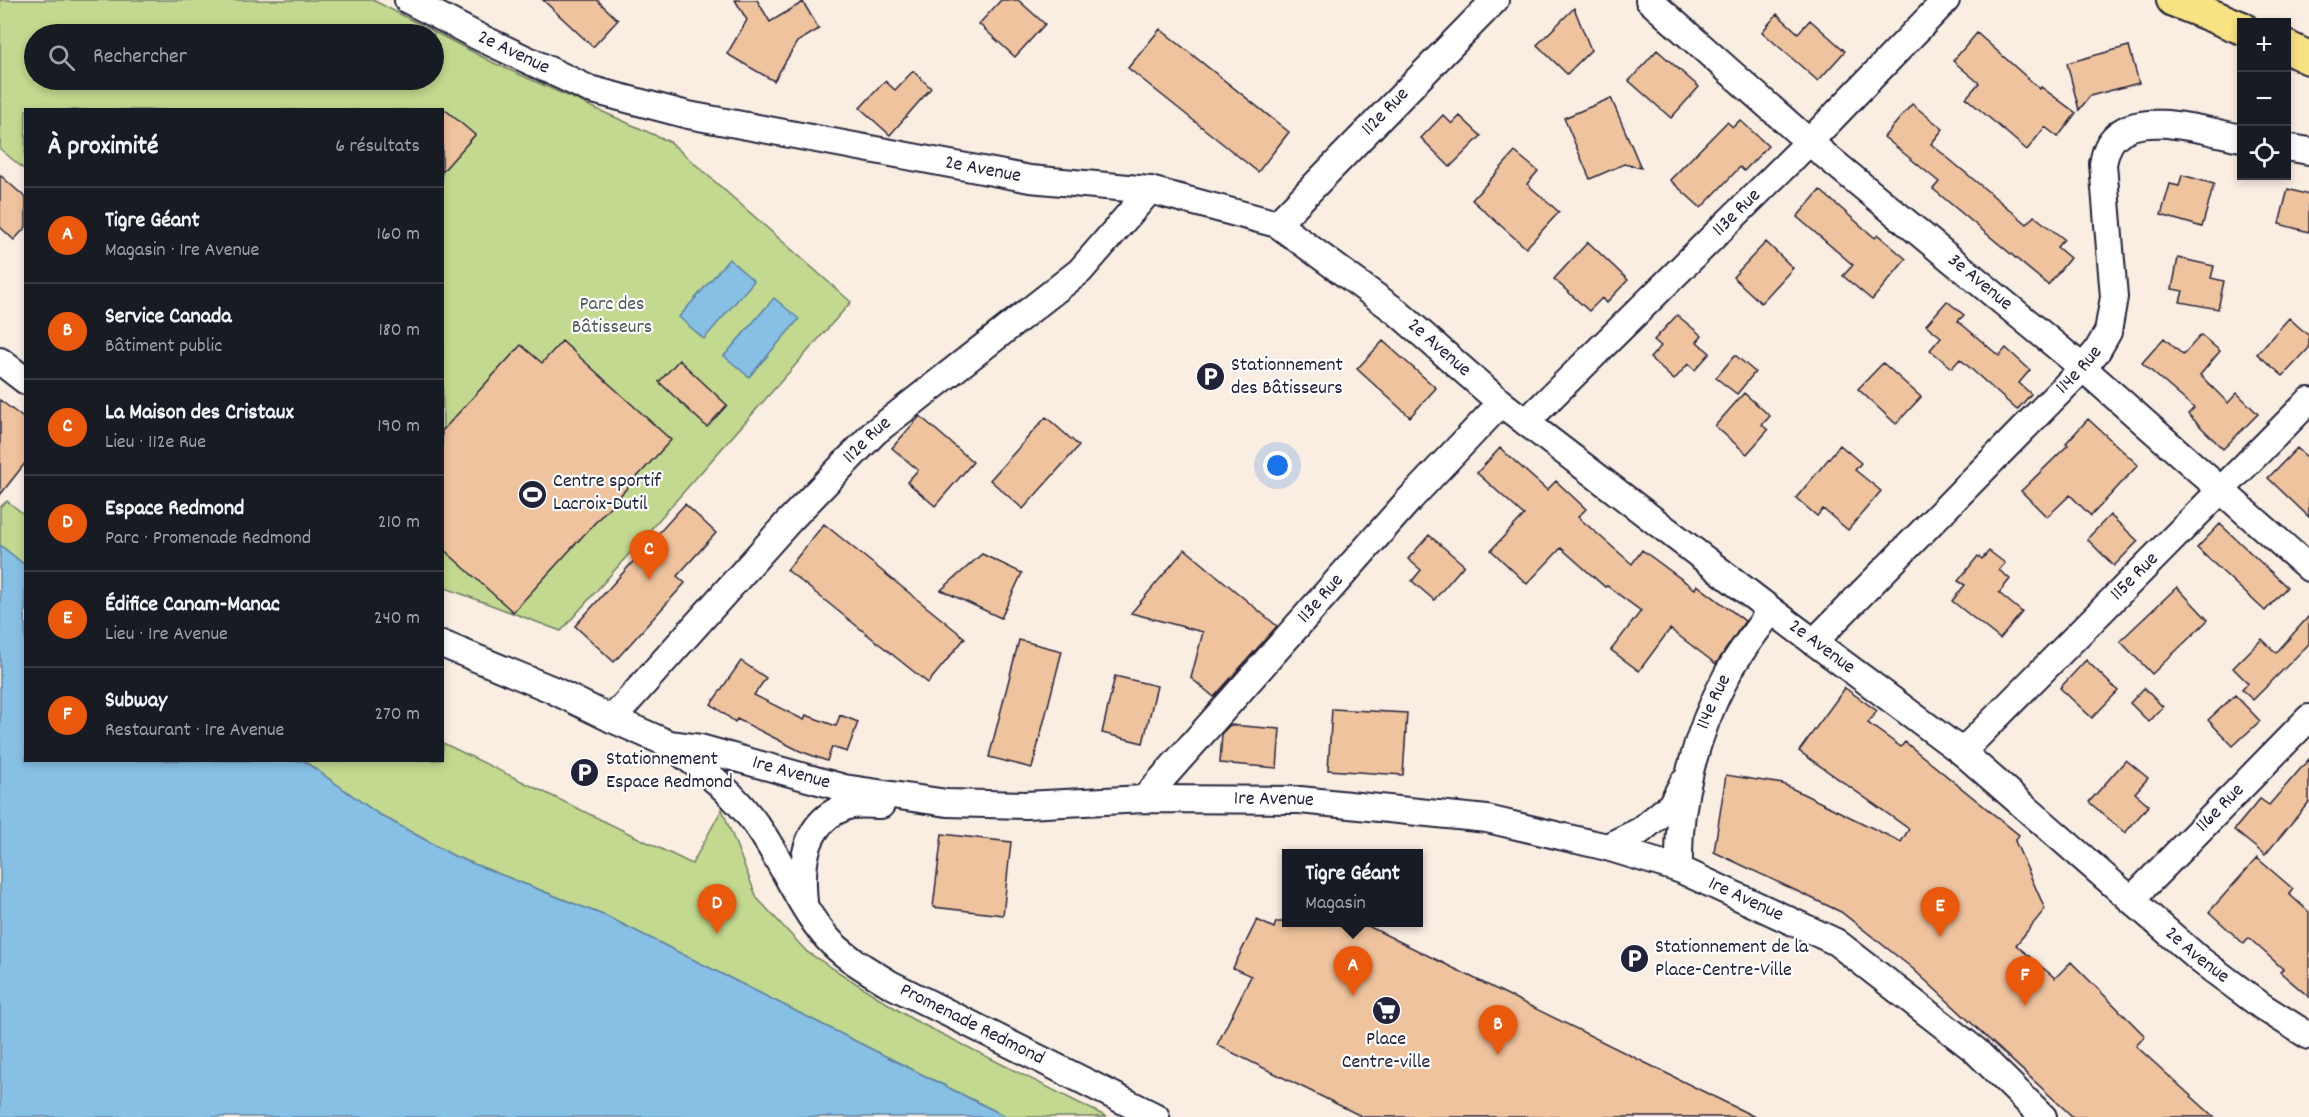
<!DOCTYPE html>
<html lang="fr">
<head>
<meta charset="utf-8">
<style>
  :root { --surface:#171b24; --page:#20242c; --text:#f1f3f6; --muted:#9ea1a6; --line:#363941; --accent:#ea580c }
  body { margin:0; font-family:Dekko,sans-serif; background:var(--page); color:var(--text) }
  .controls { position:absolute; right:18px; top:18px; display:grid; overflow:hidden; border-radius:0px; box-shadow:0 3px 9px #0003 }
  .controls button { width:54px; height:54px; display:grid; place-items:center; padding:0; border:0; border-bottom:2px solid var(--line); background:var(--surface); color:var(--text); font:30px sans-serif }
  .you { position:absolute; left:1278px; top:466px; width:21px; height:21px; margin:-15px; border:4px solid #fff; border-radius:50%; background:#1a73e8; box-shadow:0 0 0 9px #1a73e833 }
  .badge { display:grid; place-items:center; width:39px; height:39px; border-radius:50%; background:var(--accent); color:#fff; font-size:20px; font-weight:700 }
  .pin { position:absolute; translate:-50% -50px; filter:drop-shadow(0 2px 3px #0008) }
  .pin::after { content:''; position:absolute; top:32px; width:21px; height:18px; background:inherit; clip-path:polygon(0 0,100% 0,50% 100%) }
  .popup { position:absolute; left:1282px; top:849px; width:141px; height:78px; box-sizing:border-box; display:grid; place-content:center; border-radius:0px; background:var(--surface); filter:drop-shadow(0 2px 4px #0005); font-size:20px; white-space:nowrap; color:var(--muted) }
  .popup b { font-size:22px; color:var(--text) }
  .popup::after { content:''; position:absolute; left:50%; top:100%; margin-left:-12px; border:12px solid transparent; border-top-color:var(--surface) }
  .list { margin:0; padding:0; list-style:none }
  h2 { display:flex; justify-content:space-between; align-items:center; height:78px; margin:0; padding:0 24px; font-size:26px }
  h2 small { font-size:20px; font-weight:400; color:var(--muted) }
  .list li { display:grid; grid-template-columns:39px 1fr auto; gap:18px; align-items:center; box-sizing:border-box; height:96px; padding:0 24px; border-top:2px solid var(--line) }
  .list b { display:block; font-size:22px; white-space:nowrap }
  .list p { margin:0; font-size:20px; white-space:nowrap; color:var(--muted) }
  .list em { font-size:20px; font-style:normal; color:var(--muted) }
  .icon { flex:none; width:33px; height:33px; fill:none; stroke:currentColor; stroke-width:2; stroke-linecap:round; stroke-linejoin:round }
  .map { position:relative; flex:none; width:2309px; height:1117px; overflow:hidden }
  .search { position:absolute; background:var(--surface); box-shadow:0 3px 9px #0003; left:24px; top:24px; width:420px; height:66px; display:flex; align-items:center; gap:15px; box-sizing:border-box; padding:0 21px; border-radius:33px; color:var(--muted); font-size:22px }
  .panel { position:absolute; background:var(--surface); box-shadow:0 3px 9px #0003; left:24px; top:108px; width:420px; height:654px; border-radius:0px }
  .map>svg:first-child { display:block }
  .green { fill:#c2d98f; stroke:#727e65; stroke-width:1.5; fill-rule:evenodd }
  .water { fill:#86c0e5; stroke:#5e81a1; stroke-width:1.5 }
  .building { fill:#efc39e; stroke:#22223b; stroke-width:1.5 }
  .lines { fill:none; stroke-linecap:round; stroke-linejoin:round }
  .minor-casing { stroke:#22223b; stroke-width:30 }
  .major-casing { stroke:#22223b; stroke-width:36 }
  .minor { stroke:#fff; stroke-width:26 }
  .major { stroke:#f8e281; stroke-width:32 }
  .labels { text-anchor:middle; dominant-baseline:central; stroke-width:4.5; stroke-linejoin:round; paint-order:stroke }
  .street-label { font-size:20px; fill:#22223b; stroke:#fff }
  .park-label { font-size:20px; fill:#525954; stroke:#fff }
  .poi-label { font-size:20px; fill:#22223b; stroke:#fff; text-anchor:start }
</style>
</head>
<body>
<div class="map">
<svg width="2309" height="1117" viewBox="0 0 2309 1117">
  <rect width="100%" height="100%" fill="#faede2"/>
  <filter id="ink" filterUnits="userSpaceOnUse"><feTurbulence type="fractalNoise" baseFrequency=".0167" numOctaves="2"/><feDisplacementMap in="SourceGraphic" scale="12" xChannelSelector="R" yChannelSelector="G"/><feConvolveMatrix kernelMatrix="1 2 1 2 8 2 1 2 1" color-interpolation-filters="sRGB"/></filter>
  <g filter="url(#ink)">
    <!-- green -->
    <path class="green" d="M0 0H373L494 63 670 142 851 302 561 631 443 587 442 110H26L25 170 0 149ZM34 34H434V80H34Z
      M7 501 25 515V565L0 545V507Z
      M443 743 692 864 722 809 757 898 807 952 912 1019 1107 1117H1007L608 917 454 856 377 813 304 761 442 760Z"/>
    <!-- water -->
    <path class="water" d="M729 259 754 281 704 339 679 317Z
      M774 298 799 319 749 377 724 356Z
      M0 545 25 565 26 760 304 761 377 813 454 856 608 917 1007 1117H0Z"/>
    <!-- building -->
    <path class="building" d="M543 0H597L618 20 593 47Z
      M735 0H757L770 22 803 2 819 29 797 42 774 81 727 54 747 20Z
      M1001 0H1018L1045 24 1015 57 979 24Z
      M1574 8 1591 50 1567 74 1537 45Z
      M1777 14 1798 33 1810 20 1845 51 1818 81 1762 32Z
      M1160 29 1289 132 1258 172 1128 68Z
      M1977 33 2040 89 2041 87 2076 113 2058 137 2045 127 2027 150 1966 98 1979 83 1953 61Z
      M2129 46 2139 83 2090 96 2079 110 2067 63Z
      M1657 50 1699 87 1671 118 1629 81Z
      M913 71 931 88 890 135 860 108 885 81 895 90Z
      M1611 98 1641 168 1624 164 1590 179 1564 118Z
      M1912 104 1943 129 1931 144 2027 224 2034 216 2064 239 2057 247 2070 258 2048 285 1933 189 1939 182 1884 137Z
      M442 107 475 135 442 172Z
      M1443 115 1452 124 1460 116 1481 136 1450 167 1421 138Z
      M1740 120 1768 146 1744 171 1740 167 1701 208 1670 180 1727 122 1733 127Z
      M1515 152 1538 171 1527 184 1559 212 1526 248 1472 200Z
      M0 175 26 198V227L14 240 0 227Z
      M2182 175 2214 184 2202 227 2161 215 2170 184 2179 186Z
      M2288 189 2309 195V232L2279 224Z
      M1820 190 1875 238 1878 235 1906 259 1872 300 1843 276 1853 265 1797 217Z
      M1588 242 1628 280 1606 303 1602 298 1589 311 1554 279Z
      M1766 242 1793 268 1761 303 1733 277Z
      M2178 258 2214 266 2211 278 2224 281 2218 309 2180 302 2183 291 2172 289Z
      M1947 301 1964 315 1958 321 1999 356 2006 348 2030 370 2019 383 2031 394 2017 410 1960 359 1952 368 1930 350 1941 337 1926 325Z
      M1677 315 1702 336 1697 342 1710 353 1695 370 1688 364 1674 380 1650 358 1661 346 1654 340Z
      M2289 318 2309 336V348L2283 376 2257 354Z
      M2201 335 2220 351 2200 375 2228 403 2237 393 2258 414 2223 449 2188 414 2194 408 2142 363 2164 338 2183 355Z
      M562 341 671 440 513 612 442 548V431L521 345 542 363Z
      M1383 341 1436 388 1410 417 1357 369Z
      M1735 355 1755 372 1737 394 1716 378Z
      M679 360 727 405 707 427 659 382Z
      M1883 363 1921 397 1896 424 1858 389Z
      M1744 393 1770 416 1762 425 1768 430 1747 454 1715 426Z
      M0 400 26 420V462L0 495Z
      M920 416 973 462 935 506 907 482 918 470 892 448Z
      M1046 417 1079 446 1023 509 990 480Z
      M2088 419 2138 465 2091 516 2070 495 2047 517 2021 491 2068 445 2066 443Z
      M1840 445 1861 463 1855 470 1881 491 1848 530 1823 509 1817 516 1796 498Z
      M1500 448 1547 490 1556 481 1586 509 1578 517 1632 564 1642 550 1695 589 1697 585 1745 621 1716 664 1670 629 1639 671 1611 650 1641 611 1607 586 1605 587 1561 548 1527 584 1491 550 1524 515 1477 473Z
      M2297 448 2309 459V517L2268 478Z
      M685 504 716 533 677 576 685 583 614 662 575 626Z
      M2110 515 2138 541 2114 566 2087 539Z
      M824 524 965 638 928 683 787 570Z
      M2220 524 2287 587 2265 611 2197 548Z
      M1429 535 1464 565 1434 600 1412 581 1421 570 1408 559Z
      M1185 549 1277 626 1214 697 1191 678 1203 632 1131 613Z
      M1989 551 2005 563 1999 570 2010 579 1999 593 2022 612 2000 639 1952 601 1965 585 1958 581 1978 556 1982 559Z
      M982 554 1022 573 1001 618 941 590Z
      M2177 587 2208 620 2152 674 2120 641Z
      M2309 616V644L2253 700 2242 690 2248 683 2233 668 2262 639 2276 653Z
      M1019 640 1062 651 1032 768 989 757Z
      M2086 660 2118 691 2092 718 2060 688Z
      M741 661 766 678 754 695 804 720 806 715 836 726 840 715 858 722 847 752 832 747 827 761 800 751 737 719 735 722 711 704Z
      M1115 676 1157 686 1143 743 1102 733Z
      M1845 688 1877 711 1868 723 1901 747 1905 742 2019 835 2015 841 2045 909 2016 945 2055 978 2071 962 2145 1036 2136 1046 2214 1117H2073L1912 968 1841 912 1714 852 1726 775 1783 784 1901 842 1909 829 1799 751Z
      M2144 688 2163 707 2149 722 2130 703Z
      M2235 695 2260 721 2233 746 2208 720Z
      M1332 709 1407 713 1403 775 1328 770Z
      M1230 725 1280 729 1277 768 1220 763 1222 733Z
      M2309 759V802L2265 855 2234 830 2260 799 2269 805Z
      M2126 760 2148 778 2135 793 2149 805 2125 833 2089 802Z
      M942 834 1011 842 1003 915 933 907Z
      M2257 858 2293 889 2289 894 2309 912V997L2280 972 2283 969 2249 938 2244 944 2209 912Z
      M1257 920 1274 928 1276 922H1360L1755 1117H1363L1217 1045 1251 976 1233 968Z"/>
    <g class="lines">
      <defs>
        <g id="minor">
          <path id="s1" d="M408 0 477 36 589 89 688 115 1030 179 1150 190 1277 224 1397 312 1501 403 1771 610 1962 752 2200 960 2263 1007 2309 1036"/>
          <path id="s2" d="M1649 0 1809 142 2083 368 2309 568"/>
          <path d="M2286 147 2309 151"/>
          <path id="s3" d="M1277 224 1495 0"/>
          <path d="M0 361 26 381"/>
          <path id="s4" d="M1526 422 1809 142 1946 0"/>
          <path id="s5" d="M1814 642 2083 368 2097 351 2108 332 2114 297 2103 164C2105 154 2107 145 2114 138 2140 109 2208 132 2242 138"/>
          <path id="s6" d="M442 644 551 689 612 719 669 744 700 748 844 788 947 803 1025 805 1144 799 1300 800 1487 819 1607 847 1679 869 1836 942 1975 1050 2043 1117"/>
          <path id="s7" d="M612 719 789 521 875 432 1080 271 1150 190"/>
          <path id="s8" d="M671 746C705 770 736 795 760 830 784 865 799 906 827 938 845 958 868 970 890 984L1156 1117"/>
          <path id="s9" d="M1962 752 2309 401"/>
          <path id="s10" d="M1144 799 1408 501 1501 403"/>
          <path d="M1607 847 1640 831 1671 805 1683 783"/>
          <path id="s11" d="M1679 869C1677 803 1696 733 1727 675 1739 652 1757 631 1771 610"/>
          <path id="s12" d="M2131 900 2309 718"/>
          <path d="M804 902C800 862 805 820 848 806 858 803 870 805 881 805"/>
        </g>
        <path id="major" d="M2173 0 2242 28
          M2286 47 2309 58"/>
      </defs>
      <!-- minor casing -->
      <use href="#minor" class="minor-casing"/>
      <!-- major casing -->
      <use href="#major" class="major-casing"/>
      <!-- minor -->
      <use href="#minor" class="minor"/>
      <!-- major -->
      <use href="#major" class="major"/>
    </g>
  </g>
  <!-- icons -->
  <defs>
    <symbol id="parking-disc" viewBox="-11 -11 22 22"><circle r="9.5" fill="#22223b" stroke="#fff"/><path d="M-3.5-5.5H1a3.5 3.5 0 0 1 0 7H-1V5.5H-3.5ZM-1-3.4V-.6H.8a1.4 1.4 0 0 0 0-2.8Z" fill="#fff"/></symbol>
    <symbol id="stadium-disc" viewBox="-11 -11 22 22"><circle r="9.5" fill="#22223b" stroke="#fff"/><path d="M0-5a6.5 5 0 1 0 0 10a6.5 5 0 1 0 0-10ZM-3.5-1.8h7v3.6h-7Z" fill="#fff"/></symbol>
    <symbol id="supermarket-disc" viewBox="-11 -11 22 22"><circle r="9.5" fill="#22223b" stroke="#fff"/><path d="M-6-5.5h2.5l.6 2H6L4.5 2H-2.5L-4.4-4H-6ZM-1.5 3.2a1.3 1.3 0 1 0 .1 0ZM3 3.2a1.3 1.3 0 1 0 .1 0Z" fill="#fff"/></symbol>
  </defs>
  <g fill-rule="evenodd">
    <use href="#parking-disc" x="1194" y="360" width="33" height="33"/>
    <use href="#stadium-disc" x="516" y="478" width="33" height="33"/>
    <use href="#parking-disc" x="568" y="756" width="33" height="33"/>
    <use href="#parking-disc" x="1618" y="942" width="33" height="33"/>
    <use href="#supermarket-disc" x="1370" y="994" width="33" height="33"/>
  </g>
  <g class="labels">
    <!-- street labels -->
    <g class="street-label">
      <text stroke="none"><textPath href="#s1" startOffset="118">2e Avenue</textPath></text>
      <text stroke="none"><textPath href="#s3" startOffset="156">112e Rue</textPath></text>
      <text stroke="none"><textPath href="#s1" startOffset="604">2e Avenue</textPath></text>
      <text stroke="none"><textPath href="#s4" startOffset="297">113e Rue</textPath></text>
      <text stroke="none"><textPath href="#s2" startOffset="435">3e Avenue</textPath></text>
      <text stroke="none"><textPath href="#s1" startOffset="1108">2e Avenue</textPath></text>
      <text stroke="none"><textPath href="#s5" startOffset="380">114e Rue</textPath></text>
      <text stroke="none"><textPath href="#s7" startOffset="378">112e Rue</textPath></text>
      <text stroke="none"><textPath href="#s9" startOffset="246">115e Rue</textPath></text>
      <text stroke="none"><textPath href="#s10" startOffset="267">113e Rue</textPath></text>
      <text stroke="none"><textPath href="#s1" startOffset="1594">2e Avenue</textPath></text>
      <text stroke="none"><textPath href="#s11" startOffset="172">114e Rue</textPath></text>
      <text stroke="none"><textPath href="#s6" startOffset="374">1re Avenue</textPath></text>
      <text stroke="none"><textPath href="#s6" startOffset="860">1re Avenue</textPath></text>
      <text stroke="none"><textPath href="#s12" startOffset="128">116e Rue</textPath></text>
      <text stroke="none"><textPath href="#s6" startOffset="1346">1re Avenue</textPath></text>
      <text stroke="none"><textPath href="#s1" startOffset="2080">2e Avenue</textPath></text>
      <text stroke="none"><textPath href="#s8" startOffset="420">Promenade Redmond</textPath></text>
    </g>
    <!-- park labels -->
    <g class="park-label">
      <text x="612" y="305">Parc des<tspan x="612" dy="23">Bâtisseurs</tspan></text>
    </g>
    <!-- poi labels -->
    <g class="poi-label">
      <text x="1231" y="366">Stationnement<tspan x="1231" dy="23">des Bâtisseurs</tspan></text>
      <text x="553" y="482">Centre sportif<tspan x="553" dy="23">Lacroix-Dutil</tspan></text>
      <text x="606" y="760">Stationnement<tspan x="606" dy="23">Espace Redmond</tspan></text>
      <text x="1655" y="948">Stationnement de la<tspan x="1655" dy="23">Place-Centre-Ville</tspan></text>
      <text x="1386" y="1040" text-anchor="middle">Place<tspan x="1386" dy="23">Centre-ville</tspan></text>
    </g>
  </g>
</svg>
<div class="controls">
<button>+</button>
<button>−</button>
<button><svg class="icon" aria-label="locate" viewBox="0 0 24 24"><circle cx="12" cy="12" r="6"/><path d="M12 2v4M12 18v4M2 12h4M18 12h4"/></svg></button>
</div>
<div class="you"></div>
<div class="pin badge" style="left:1353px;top:996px">A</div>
<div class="popup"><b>Tigre Géant</b>Magasin</div>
<div class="pin badge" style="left:1498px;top:1055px">B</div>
<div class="pin badge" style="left:649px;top:580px">C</div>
<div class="pin badge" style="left:717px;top:934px">D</div>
<div class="pin badge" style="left:1940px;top:937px">E</div>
<div class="pin badge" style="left:2025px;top:1006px">F</div>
<div class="search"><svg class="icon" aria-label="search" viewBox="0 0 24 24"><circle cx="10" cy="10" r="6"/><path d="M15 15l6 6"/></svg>Rechercher</div>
<section class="panel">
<h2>À proximité<small>6 résultats</small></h2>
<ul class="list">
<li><span class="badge">A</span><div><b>Tigre Géant</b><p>Magasin · 1re Avenue</p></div><em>160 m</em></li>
<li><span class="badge">B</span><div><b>Service Canada</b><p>Bâtiment public</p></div><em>180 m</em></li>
<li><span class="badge">C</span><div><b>La Maison des Cristaux</b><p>Lieu · 112e Rue</p></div><em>190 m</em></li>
<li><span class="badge">D</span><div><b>Espace Redmond</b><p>Parc · Promenade Redmond</p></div><em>210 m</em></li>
<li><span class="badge">E</span><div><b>Édifice Canam-Manac</b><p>Lieu · 1re Avenue</p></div><em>240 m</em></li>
<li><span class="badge">F</span><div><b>Subway</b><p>Restaurant · 1re Avenue</p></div><em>270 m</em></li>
</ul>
</section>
</div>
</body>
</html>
